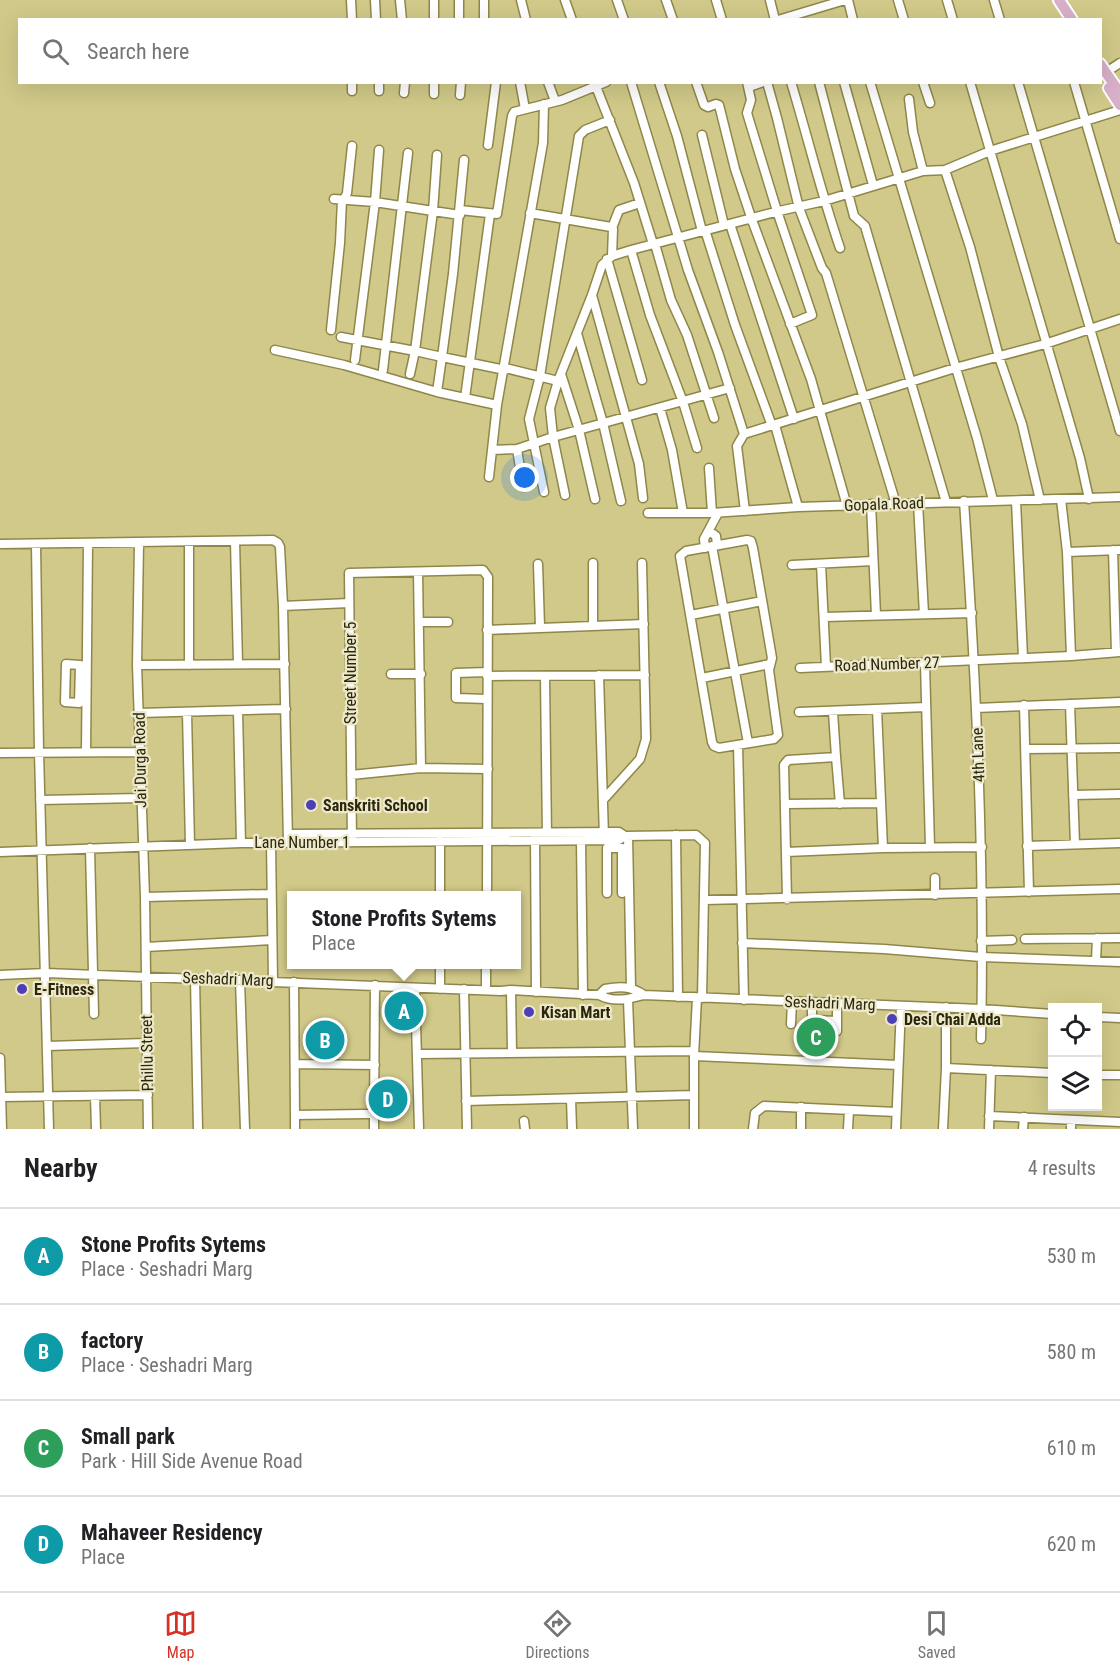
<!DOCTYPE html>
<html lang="en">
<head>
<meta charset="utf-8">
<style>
  :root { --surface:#fff; --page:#f6f6f6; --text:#202124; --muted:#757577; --line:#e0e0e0; --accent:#d93025 }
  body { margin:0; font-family:"Roboto Condensed",sans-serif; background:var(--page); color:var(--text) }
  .controls { position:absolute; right:18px; bottom:18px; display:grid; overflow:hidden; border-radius:0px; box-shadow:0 6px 24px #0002 }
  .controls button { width:54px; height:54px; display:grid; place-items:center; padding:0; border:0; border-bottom:2px solid var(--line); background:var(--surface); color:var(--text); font:30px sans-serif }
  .you { position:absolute; left:525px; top:478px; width:21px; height:21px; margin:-15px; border:4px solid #fff; border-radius:50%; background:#1a73e8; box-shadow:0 0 0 9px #1a73e833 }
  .badge { display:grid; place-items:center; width:39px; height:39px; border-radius:50%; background:var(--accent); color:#fff; font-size:20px; font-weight:700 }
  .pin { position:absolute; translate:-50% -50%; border:3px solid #fff; box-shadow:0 2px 6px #0006 }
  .popup { position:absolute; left:287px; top:891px; width:234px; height:78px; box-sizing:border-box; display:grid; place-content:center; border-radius:0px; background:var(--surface); filter:drop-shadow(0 2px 4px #0005); font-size:20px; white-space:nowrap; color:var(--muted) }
  .popup b { font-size:22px; color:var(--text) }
  .popup::after { content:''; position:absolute; left:50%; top:100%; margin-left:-12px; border:12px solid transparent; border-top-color:var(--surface) }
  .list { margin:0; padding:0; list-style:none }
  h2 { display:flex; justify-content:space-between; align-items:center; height:78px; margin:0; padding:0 24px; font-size:26px }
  h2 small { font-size:20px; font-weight:400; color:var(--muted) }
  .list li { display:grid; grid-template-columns:39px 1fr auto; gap:18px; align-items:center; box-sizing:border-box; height:96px; padding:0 24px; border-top:2px solid var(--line) }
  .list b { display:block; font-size:22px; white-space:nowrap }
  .list p { margin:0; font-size:20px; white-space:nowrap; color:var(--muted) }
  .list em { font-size:20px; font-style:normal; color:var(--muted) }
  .icon { flex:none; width:33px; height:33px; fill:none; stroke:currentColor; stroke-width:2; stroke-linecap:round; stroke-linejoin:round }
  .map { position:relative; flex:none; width:1120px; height:1129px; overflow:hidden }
  .search { position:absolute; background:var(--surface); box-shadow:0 6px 24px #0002; left:18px; right:18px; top:18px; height:66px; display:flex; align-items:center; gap:15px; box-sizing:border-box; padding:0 21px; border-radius:0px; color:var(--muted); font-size:22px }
  .sheet { height:462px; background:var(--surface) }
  nav { display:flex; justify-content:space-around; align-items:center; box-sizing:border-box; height:84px; border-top:2px solid var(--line); background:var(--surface); font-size:16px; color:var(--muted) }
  nav a { display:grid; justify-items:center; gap:3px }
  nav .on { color:var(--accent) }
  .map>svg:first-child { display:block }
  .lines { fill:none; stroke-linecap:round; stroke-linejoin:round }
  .minor-casing { stroke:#8f874a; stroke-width:11 }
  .major-casing { stroke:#fff; stroke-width:14 }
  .minor { stroke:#fff; stroke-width:8 }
  .major { stroke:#d8b0c9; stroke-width:10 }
  .poi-dot { fill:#4d3fb6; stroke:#ece8c9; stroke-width:2 }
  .labels { text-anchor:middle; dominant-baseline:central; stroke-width:4.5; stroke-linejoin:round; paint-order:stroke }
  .street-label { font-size:16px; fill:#2b270d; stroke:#ece8c9 }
  .poi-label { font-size:16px; font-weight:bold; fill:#2b270d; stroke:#ece8c9; text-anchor:start }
</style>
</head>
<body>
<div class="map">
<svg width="1120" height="1129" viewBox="0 0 1120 1129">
  <rect width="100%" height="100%" fill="#d0c989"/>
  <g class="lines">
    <defs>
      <path id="minor" d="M351 0 352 20
        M375 0 376 20
        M400 0 402 20
        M434 0V20
        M459 0V20
        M484 0V20
        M521 0 526 20
        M565 0 572 20
        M617 0 624 20
        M666 0 673 20
        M716 0 722 20
        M770 0 775 20
        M848 0 853 20
        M898 0 904 20
        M947 0 953 20
        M994 0 1000 20
        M778 20 845 0
        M1106 72 1120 63
        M352 82V91
        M520 82 525 109
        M548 82 555 101
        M631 82 688 270 718 352 744 434 737 446 745 511
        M659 82 677 136 702 231
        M696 82 704 105 708 107 716 104 719 105 735 169 752 220 811 379 847 506
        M747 82 751 100 747 113 777 211 812 315 790 324
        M767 82 777 118 799 208 822 268 826 273 896 504
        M791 82C808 138 821 193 840 248
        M819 82 854 216 865 226 946 502
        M844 82 873 185
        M870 82 977 438 993 500
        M923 82 930 103
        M970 82 1080 458 1089 499
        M1018 82 1120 431
        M1074 82 1120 239
        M595 84 634 183 653 244
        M749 87 763 82
        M379 91V82
        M404 93 405 82
        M434 94V82
        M460 95 461 82
        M909 99 913 132 923 171
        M702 135 724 225
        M488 145 496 82
        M437 155 433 211 460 215
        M464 160 453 274 442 357 505 370
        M945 170 970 247 999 357 1022 424 1040 500
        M334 199 375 202 433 211 415 351 442 357 437 392
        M344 200 347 193 352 146
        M460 210 497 214 512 116 514 112 562 100 606 82
        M530 213 611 227 613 229 612 256
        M730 224 794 419
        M612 228 619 210 640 203
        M705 230 735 325 772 426
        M655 244 671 300 687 335 714 418
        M631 250 650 315 683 402 697 448
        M607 259 642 380
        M592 295 639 464 643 498
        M331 330 340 243 342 200
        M577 333 603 423 621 501
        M341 337 415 351 410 374
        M275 350 344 365 437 392 497 405
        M355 360 375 202 379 150
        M505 368 558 381
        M383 370 408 153
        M561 374 579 430 595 499
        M465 398 490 214
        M660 408 672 450 683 513
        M775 425 798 507
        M744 434 955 368 1045 344 1120 319
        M517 449 523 487
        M492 450 517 449 553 437 730 388
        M709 468 712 513
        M489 477 497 405 543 143 544 104
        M544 492 529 419 540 376 579 136 585 130 610 120
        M565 495 553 437 550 408 558 381 592 295 602 265 612 256 631 250 779 211 824 201 923 171 945 170 990 151 1120 110
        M1061 499 1067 552 1071 656
        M964 501C976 681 985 860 981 1039
        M1016 501 1023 658
        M918 503 924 614
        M871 504 876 615
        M648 513H712L798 507 1120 497
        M709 531 716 536 717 545
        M747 540 751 541 753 548 772 658 769 670 778 735 774 739 719 748 714 746 712 742 680 556 686 551Z
        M235 541 238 664
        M139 543 137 665 145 897 148 1129
        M189 543V665
        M0 544 273 540 278 543 280 547 283 606 288 842
        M36 544 39 752 49 1129
        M712 546 748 743
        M705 548 704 539 718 513
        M1113 550 1116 652
        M1067 552 1120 550
        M593 563V626
        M538 564 540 627
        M821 564 826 667
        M792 565 873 561
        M418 572 421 768 488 769
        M283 606 349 603
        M691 615 762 601
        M824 617 972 613
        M419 622H448
        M487 630 644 624
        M925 663 930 847
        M66 664 80 665 79 703 65 702Z
        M137 665 285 664
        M800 668 1071 656 1120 652
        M487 672 456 673V698L487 699
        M391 674H421
        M599 675 604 837
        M487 676 645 675
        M545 677 547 837
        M702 678 770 664
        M1070 704 1075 844
        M1024 705 1029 892
        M976 708 1120 702
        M877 709 883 848
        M238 711 241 843
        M799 712 926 707
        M139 713 286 709
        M187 713 190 845
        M738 745 744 1000
        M1025 749 1120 748
        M86 752 88 543
        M0 753 139 752
        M836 757 840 804
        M351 775 421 768
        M1073 795 1120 794
        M40 800 141 798
        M603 800 640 759 646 739 642 563
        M785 804 881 803
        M288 834 619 832 625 836 696 835 705 843 702 998
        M676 835 678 997
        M535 836 536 992
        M628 836 631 988
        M581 841 583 995
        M352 842 349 573 483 570 488 577 487 896
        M271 843 273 981
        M1027 846 1120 843
        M90 848 94 1014
        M0 852 241 843 619 840 625 836
        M786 852 883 848 982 847
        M935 878V895
        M607 893V848H622V893
        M440 896V841
        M145 897 270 894
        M787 899 784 765 788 760 836 757 833 712
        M705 900 1120 889
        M1025 939 1120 938
        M981 941 1012 940
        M742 943 884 949 981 957 1120 962
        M146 947 272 940
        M1096 961 1097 938
        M0 975 46 973 501 991 511 990 599 995C614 1003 629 999 644 995L981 1009 1052 1014
        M195 978 198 1129
        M240 980 245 1129
        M294 982 295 1115
        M415 988 419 1129
        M440 989V964
        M464 989 467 1129
        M486 990V964
        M511 990 512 1052
        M599 995 605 989C620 986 631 986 644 995
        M628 1000 633 1129
        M1098 1017 1120 1018
        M812 1020 837 1021
        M791 1024 792 1001
        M812 1030V1002
        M837 1031V1003
        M47 1046 146 1043
        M417 1054 694 1051
        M694 1056 898 1065
        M0 1058 2 1129
        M295 1064 375 1065
        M946 1068 1052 1073
        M1098 1075H1120
        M95 1096 96 1129
        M1 1097 148 1095
        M571 1099 572 1129
        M466 1101 694 1095
        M374 1114 375 985
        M989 1116 1120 1122
        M524 1121 525 1129
        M295 1129V1115L365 1114H374V1129
        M694 1129V1056L697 998
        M753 1129 755 1113 764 1106 896 1112
        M801 1129V1107
        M848 1129 849 1110
        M896 1129 901 1006
        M943 1129 946 1068V1007
        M989 1129 991 1070
        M1023 1129 1024 1117
        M1071 1129V1120"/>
      <path id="major" d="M1059 0 1072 20
        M1100 64 1120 93
        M1109 88 1120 105"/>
    </defs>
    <!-- minor casing -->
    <use href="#minor" class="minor-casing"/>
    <!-- major casing -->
    <use href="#major" class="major-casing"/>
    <!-- minor -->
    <use href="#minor" class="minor"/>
    <!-- major -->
    <use href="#major" class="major"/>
  </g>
  <!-- markers -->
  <g class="poi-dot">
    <circle cx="311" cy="805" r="6"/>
    <circle cx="22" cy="989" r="6"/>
    <circle cx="529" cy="1012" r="6"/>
    <circle cx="892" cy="1019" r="6"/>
  </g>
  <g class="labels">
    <!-- street labels -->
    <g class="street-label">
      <text transform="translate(884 504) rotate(-2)">Gopala Road</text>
      <text transform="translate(887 664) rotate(-2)">Road Number 27</text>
      <text transform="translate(350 673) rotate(-90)">Street Number 5</text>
      <text transform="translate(978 755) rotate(-92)">4th Lane</text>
      <text transform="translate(140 760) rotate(-91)">Jai Durga Road</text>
      <text x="302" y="842">Lane Number 1</text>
      <text transform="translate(228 979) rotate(2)">Seshadri Marg</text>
      <text transform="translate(830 1003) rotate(2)">Seshadri Marg</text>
      <text transform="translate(147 1053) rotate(-91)">Phillu Street</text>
    </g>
    <!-- poi labels -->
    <g class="poi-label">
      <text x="323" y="805">Sanskriti School</text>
      <text x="34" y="989">E-Fitness</text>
      <text x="541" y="1012">Kisan Mart</text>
      <text x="904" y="1019">Desi Chai Adda</text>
    </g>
  </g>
</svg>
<div class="controls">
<button><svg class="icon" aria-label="locate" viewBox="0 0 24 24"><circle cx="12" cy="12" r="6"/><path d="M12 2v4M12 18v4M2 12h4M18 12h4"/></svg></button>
<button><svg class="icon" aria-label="layers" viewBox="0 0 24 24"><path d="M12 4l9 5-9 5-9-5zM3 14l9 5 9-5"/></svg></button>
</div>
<div class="you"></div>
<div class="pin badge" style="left:404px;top:1011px;background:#0f9aa8">A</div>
<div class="popup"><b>Stone Profits Sytems</b>Place</div>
<div class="pin badge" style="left:325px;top:1040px;background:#0f9aa8">B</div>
<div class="pin badge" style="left:816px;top:1037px;background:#2e9e5b">C</div>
<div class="pin badge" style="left:388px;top:1099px;background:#0f9aa8">D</div>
<div class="search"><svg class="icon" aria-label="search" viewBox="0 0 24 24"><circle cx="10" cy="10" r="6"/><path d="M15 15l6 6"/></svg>Search here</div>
</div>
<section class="sheet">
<h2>Nearby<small>4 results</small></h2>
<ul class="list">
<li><span class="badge" style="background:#0f9aa8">A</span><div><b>Stone Profits Sytems</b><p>Place · Seshadri Marg</p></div><em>530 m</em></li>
<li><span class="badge" style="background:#0f9aa8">B</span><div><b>factory</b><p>Place · Seshadri Marg</p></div><em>580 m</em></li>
<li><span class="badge" style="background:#2e9e5b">C</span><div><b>Small park</b><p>Park · Hill Side Avenue Road</p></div><em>610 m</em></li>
<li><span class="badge" style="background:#0f9aa8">D</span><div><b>Mahaveer Residency</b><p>Place</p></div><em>620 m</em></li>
</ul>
</section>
<nav>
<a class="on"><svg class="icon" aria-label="map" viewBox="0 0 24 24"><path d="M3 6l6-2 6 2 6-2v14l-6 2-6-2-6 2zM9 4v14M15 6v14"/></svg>Map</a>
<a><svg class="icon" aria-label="directions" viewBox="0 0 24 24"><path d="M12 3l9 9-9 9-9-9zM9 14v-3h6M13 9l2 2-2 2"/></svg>Directions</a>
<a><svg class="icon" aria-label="saved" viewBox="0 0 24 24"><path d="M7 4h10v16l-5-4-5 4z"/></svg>Saved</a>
</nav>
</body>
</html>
